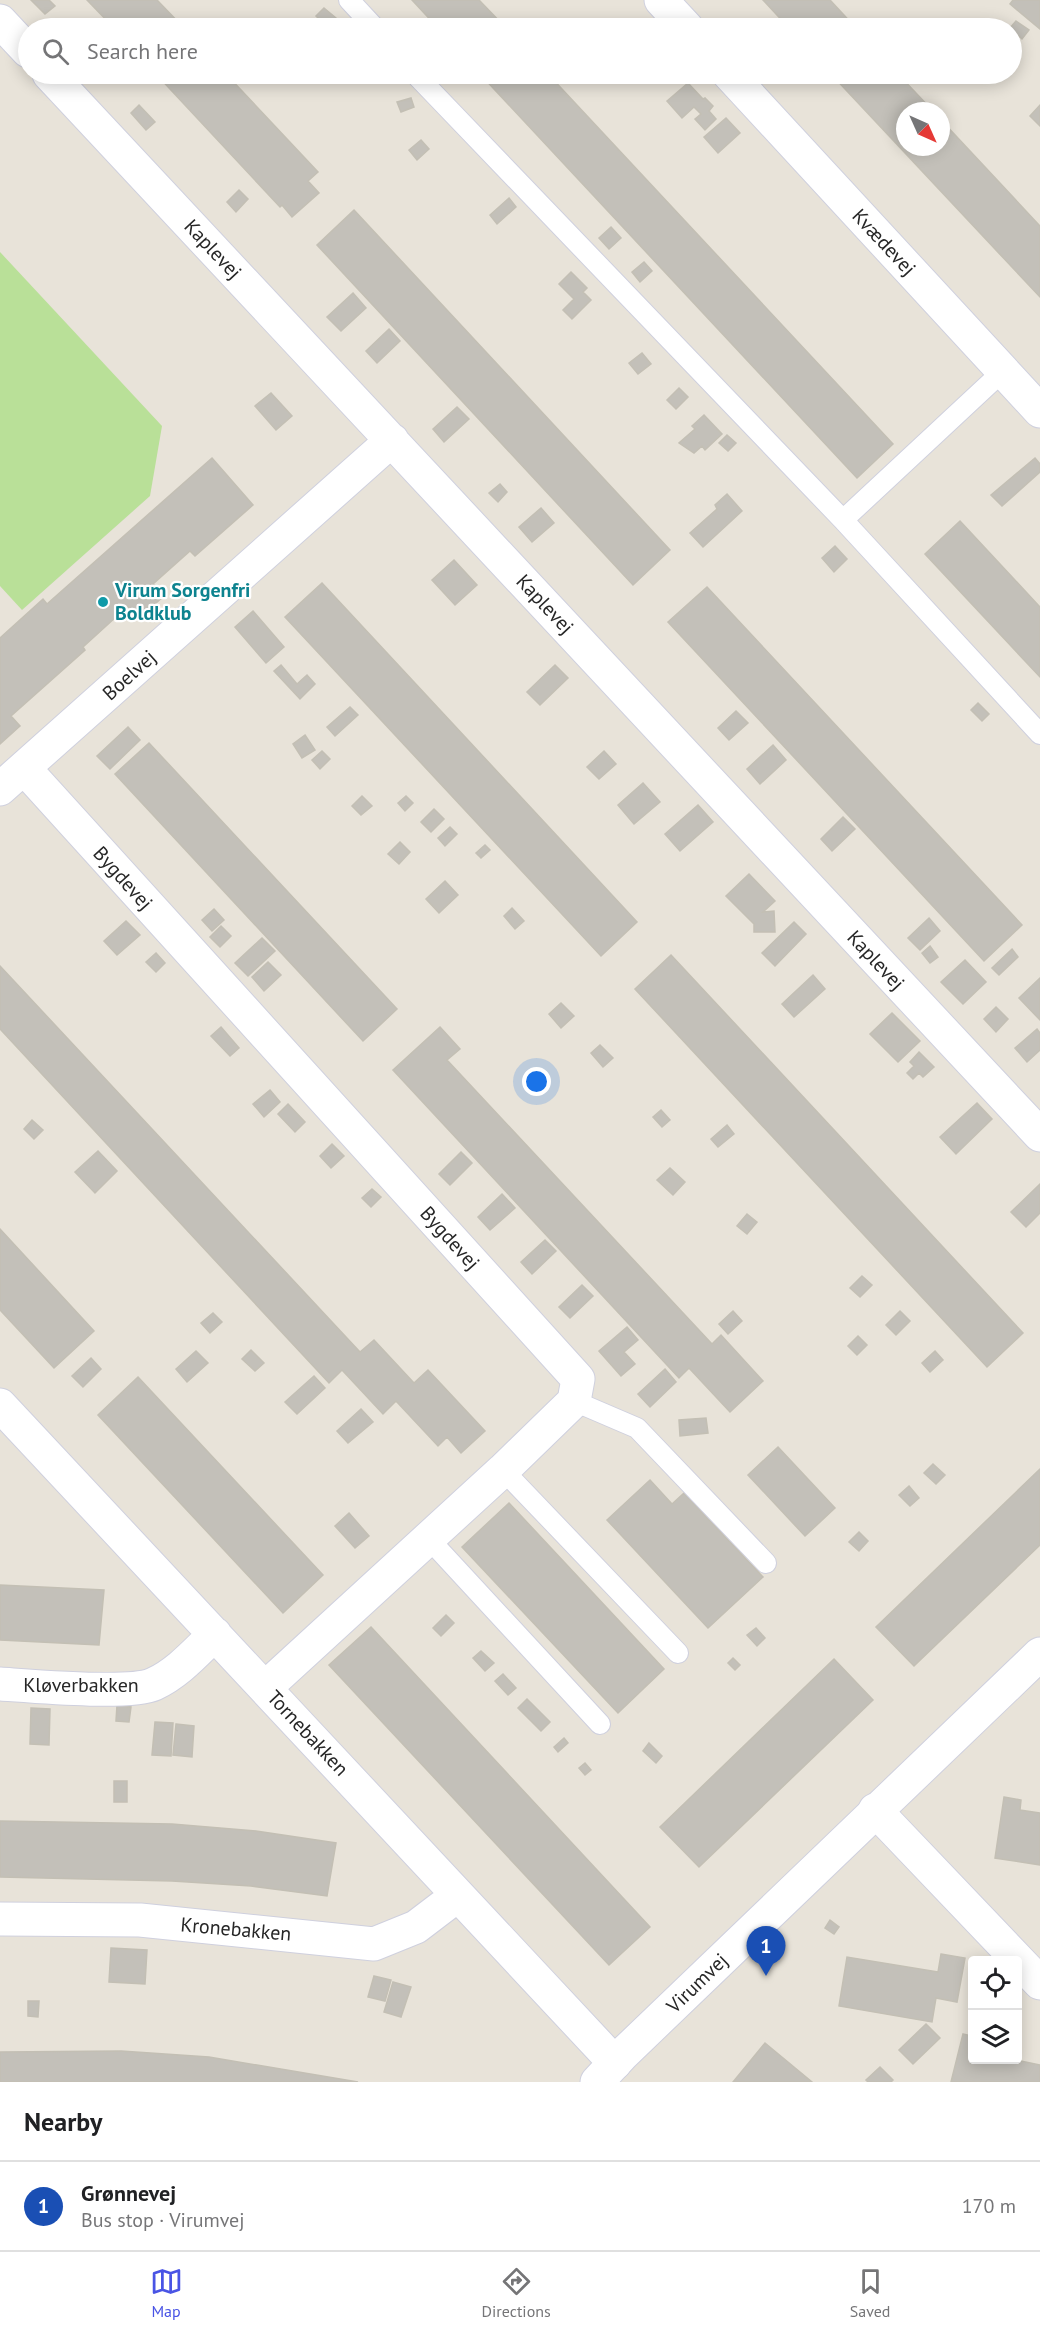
<!DOCTYPE html>
<html lang="en">
<head>
<meta charset="utf-8">
<style>
  :root { --surface:#fff; --page:#f2f2f2; --text:#202124; --muted:#757577; --line:#e0e0e0; --accent:#4954e5 }
  body { margin:0; font-family:"PT Sans",sans-serif; background:var(--page); color:var(--text) }
  .controls { position:absolute; right:18px; bottom:18px; display:grid; overflow:hidden; border-radius:6px; box-shadow:0 3px 15px #0003 }
  .controls button { width:54px; height:54px; display:grid; place-items:center; padding:0; border:0; border-bottom:2px solid var(--line); background:var(--surface); color:var(--text); font:30px sans-serif }
  .compass { position:absolute; left:896px; top:102px; width:54px; height:54px; border-radius:50%; background:var(--surface); box-shadow:0 3px 15px #0003; rotate:135deg }
  .you { position:absolute; left:537px; top:1082px; width:21px; height:21px; margin:-15px; border:4px solid #fff; border-radius:50%; background:#1a73e8; box-shadow:0 0 0 9px #1a73e833 }
  .badge { display:grid; place-items:center; width:39px; height:39px; border-radius:50%; background:var(--accent); color:#fff; font-size:20px; font-weight:700 }
  .pin { position:absolute; translate:-50% -50px; filter:drop-shadow(0 2px 3px #0008) }
  .pin::after { content:''; position:absolute; top:32px; width:21px; height:18px; background:inherit; clip-path:polygon(0 0,100% 0,50% 100%) }
  .list { margin:0; padding:0; list-style:none }
  h2 { display:flex; justify-content:space-between; align-items:center; height:78px; margin:0; padding:0 24px; font-size:26px }
  h2 small { font-size:20px; font-weight:400; color:var(--muted) }
  .list li { display:grid; grid-template-columns:39px 1fr auto; gap:18px; align-items:center; box-sizing:border-box; height:90px; padding:0 24px; border-top:2px solid var(--line) }
  .list b { display:block; font-size:22px; white-space:nowrap }
  .list p { margin:0; font-size:20px; white-space:nowrap; color:var(--muted) }
  .list em { font-size:20px; font-style:normal; color:var(--muted) }
  .icon { flex:none; width:33px; height:33px; fill:none; stroke:currentColor; stroke-width:2; stroke-linecap:round; stroke-linejoin:round }
  .map { position:relative; flex:none; width:1040px; height:2082px; overflow:hidden }
  .search { position:absolute; background:var(--surface); box-shadow:0 3px 15px #0003; left:18px; right:18px; top:18px; height:66px; display:flex; align-items:center; gap:15px; box-sizing:border-box; padding:0 21px; border-radius:33px; color:var(--muted); font-size:22px }
  .sheet { height:168px; background:var(--surface) }
  nav { display:flex; justify-content:space-around; align-items:center; box-sizing:border-box; height:84px; border-top:2px solid var(--line); background:var(--surface); font-size:16px; color:var(--muted) }
  nav a { display:grid; justify-items:center; gap:3px }
  nav .on { color:var(--accent) }
  .map>svg:first-child { display:block }
  .pitch { fill:#b9e098 }
  .building { fill:#c3c0b9; stroke:#c3bfb4; stroke-width:1.5 }
  .lines { fill:none; stroke-linecap:round; stroke-linejoin:round }
  .service-casing { stroke:#cfd0de; stroke-width:22 }
  .minor-casing { stroke:#cfd0de; stroke-width:35 }
  .tertiary-casing { stroke:#cfd0de; stroke-width:35 }
  .service { stroke:#fff; stroke-width:20 }
  .minor { stroke:#fff; stroke-width:33 }
  .tertiary { stroke:#fff; stroke-width:33 }
  .culture-dot { fill:#0f9aa8; stroke:#fff; stroke-width:2 }
  .labels { text-anchor:middle; dominant-baseline:central; stroke-width:4.5; stroke-linejoin:round; paint-order:stroke }
  .street-label { font-size:20px; fill:#272727; stroke:#fff }
  .culture-label { font-size:20px; font-weight:bold; fill:#0d838f; stroke:#fff; text-anchor:start }
</style>
</head>
<body>
<div class="map">
<svg width="1040" height="2082" viewBox="0 0 1040 2082">
  <rect width="100%" height="100%" fill="#e8e3d9"/>
  <!-- pitch -->
  <path class="pitch" d="M0 252 162 426 150 496 22 610 0 586Z"/>
  <!-- building -->
  <path class="building" d="M31 0H49L55 6 45 14Z
    M87 0H157L184 28H114Z
    M412 0H479L506 28H438Z
    M763 0H830L856 28H789Z
    M1013 0H1040V29L1010 4Z
    M324 8 336 18 327 27 316 16Z
    M1016 21 1029 30 1022 39 1010 28Z
    M156 74H226L318 172 308 181 319 193 292 217 282 205 280 207Z
    M480 74H548L893 444 857 478Z
    M831 74H898L933 111H905V147H941V120L1040 226V297Z
    M688 83 703 99 705 98 713 106 709 111 716 119 705 130 695 119 701 114 694 107 682 118 667 101Z
    M411 98 414 107 401 112 397 102Z
    M139 105 155 122 146 130 131 113Z
    M1040 105V126L1030 116Z
    M726 118 740 133 718 153 704 137Z
    M421 140 429 149 417 160 409 150Z
    M239 190 248 199 236 212 227 202Z
    M509 198 516 207 497 224 490 215Z
    M354 210 670 550 633 585 317 245Z
    M611 227 621 238 609 249 599 238Z
    M644 262 652 271 640 282 632 272Z
    M571 272 587 288 583 292 591 300 572 319 563 310 574 299 559 284Z
    M353 293 366 308 341 331 327 317Z
    M389 329 400 341 377 363 366 351Z
    M642 353 651 364 638 374 629 363Z
    M679 388 688 397 676 409 667 400Z
    M271 393 292 416 276 430 255 406Z
    M457 407 469 419 444 442 433 429Z
    M704 415 722 434 705 450 702 446 694 453 679 443 695 429 692 426Z
    M727 435 736 443 728 451 719 443Z
    M212 458 253 505 195 556 190 551 153 584 164 596 139 618 128 606 83 647 85 650 11 716 20 726 0 744V638L43 599 47 604Z
    M1035 458 1040 464V472L1002 506 991 495Z
    M500 484 507 492 498 502 489 493Z
    M727 494 742 511 703 547 690 533 717 509 715 505Z
    M541 508 554 523 532 542 519 527Z
    M960 521 1040 607V677L925 554Z
    M835 546 847 559 834 572 822 558Z
    M454 560 477 585 455 605 432 580Z
    M322 583 637 922 601 956 285 617Z
    M707 587 1022 925 984 961 668 622Z
    M253 611 284 647 266 663 235 627Z
    M281 665 297 684 307 675 315 684 300 699 274 671Z
    M555 665 568 678 540 705 527 692Z
    M978 703 989 714 982 721 971 710Z
    M350 707 358 715 335 736 327 727Z
    M736 711 748 723 729 740 718 728Z
    M128 727 140 740 110 769 97 756Z
    M305 735 315 750 302 758 293 744Z
    M149 743 397 1009 363 1041 115 774Z
    M773 745 786 760 760 784 747 769Z
    M322 751 330 759 320 769 312 760Z
    M604 751 616 764 599 779 587 767Z
    M643 783 660 802 634 824 618 805Z
    M362 796 372 806 361 815 352 806Z
    M406 796 413 803 405 811 398 803Z
    M698 805 713 822 680 851 665 834Z
    M434 809 444 819 431 832 421 822Z
    M843 817 855 829 832 851 821 839Z
    M450 827 457 834 445 846 438 838Z
    M400 842 410 852 399 864 388 854Z
    M485 845 490 850 481 858 476 853Z
    M749 874 775 901 763 912 774 911 775 932H754V924L726 896Z
    M445 881 458 895 439 913 426 899Z
    M512 908 524 921 515 929 504 916Z
    M214 909 224 920 212 931 202 920Z
    M929 918 940 931 920 950 908 938Z
    M126 921 140 935 117 955 104 941Z
    M794 922 806 934 775 966 762 953Z
    M221 926 231 936 220 947 210 937Z
    M262 938 275 951 248 976 235 963Z
    M930 946 938 957 930 963 922 953Z
    M1012 949 1018 957 999 975 992 968Z
    M156 953 165 963 156 972 146 962Z
    M671 955 1023 1333 987 1367 635 989Z
    M965 960 986 982 963 1004 941 982Z
    M268 962 281 975 264 991 252 977Z
    M0 966 360 1352 374 1340 414 1383 428 1370 485 1431 461 1453 447 1437 438 1446 396 1401 383 1414 342 1370 329 1383 0 1029Z
    M813 975 825 989 794 1017 782 1004Z
    M1040 978V1020L1019 998Z
    M561 1003 574 1016 561 1028 549 1014Z
    M996 1007 1008 1019 996 1032 984 1019Z
    M892 1013 920 1041 898 1062 870 1034Z
    M221 1027 239 1048 230 1056 211 1036Z
    M440 1027 460 1049 447 1060 712 1344 721 1335 763 1381 730 1412 689 1368 679 1378 393 1070Z
    M1037 1029 1040 1033V1050L1027 1062 1015 1048Z
    M600 1045 613 1058 603 1067 591 1053Z
    M919 1052 934 1067 923 1077 919 1073 913 1079 907 1073 914 1066 910 1062Z
    M270 1090 280 1102 264 1117 253 1104Z
    M977 1103 992 1119 956 1154 940 1137Z
    M288 1104 305 1122 295 1132 278 1114Z
    M661 1110 670 1120 662 1127 653 1117Z
    M32 1120 43 1130 34 1139 24 1129Z
    M727 1125 734 1134 718 1147 711 1139Z
    M332 1144 344 1156 331 1168 320 1156Z
    M98 1151 117 1171 95 1193 75 1172Z
    M461 1152 472 1163 450 1185 439 1174Z
    M670 1168 685 1182 673 1195 657 1180Z
    M1040 1184V1213L1026 1227 1011 1212Z
    M372 1189 381 1197 371 1207 362 1198Z
    M502 1194 515 1208 490 1230 478 1217Z
    M747 1214 757 1222 747 1234 737 1226Z
    M0 1229 94 1331 54 1368 0 1310Z
    M545 1240 556 1251 532 1274 521 1262Z
    M862 1276 872 1285 860 1297 850 1288Z
    M582 1285 593 1296 570 1318 559 1307Z
    M733 1311 742 1321 728 1334 719 1324Z
    M900 1311 910 1321 896 1335 886 1325Z
    M213 1313 222 1322 210 1333 201 1323Z
    M627 1327 638 1340 624 1352 635 1364 621 1376 599 1351Z
    M858 1336 867 1345 857 1355 848 1346Z
    M251 1350 264 1363 255 1371 242 1359Z
    M196 1351 208 1363 187 1382 176 1369Z
    M935 1351 943 1360 930 1372 922 1363Z
    M91 1358 101 1369 83 1387 72 1376Z
    M665 1369 676 1382 650 1407 638 1394Z
    M314 1376 325 1388 297 1414 285 1402Z
    M138 1377 323 1575 283 1613 98 1415Z
    M361 1409 373 1422 348 1443 337 1431Z
    M706 1418 708 1433 680 1436 679 1420Z
    M778 1447 835 1508 805 1536 748 1475Z
    M933 1464 945 1475 936 1484 924 1473Z
    M1040 1469V1545L914 1666 876 1627Z
    M650 1480 672 1504 684 1493 763 1577 708 1628 607 1520Z
    M909 1486 919 1498 910 1506 899 1495Z
    M509 1503 664 1669 618 1713 462 1547Z
    M349 1513 369 1536 355 1548 335 1526Z
    M859 1532 868 1541 859 1551 849 1542Z
    M0 1585 104 1590 99 1645 0 1640Z
    M446 1615 454 1623 441 1636 433 1628Z
    M371 1627 650 1927 609 1965 329 1665Z
    M756 1628 765 1638 757 1646 747 1635Z
    M481 1651 494 1663 485 1671 473 1658Z
    M733 1658 740 1665 735 1670 728 1663Z
    M834 1659 873 1700 699 1867 660 1827Z
    M503 1674 516 1688 508 1695 495 1681Z
    M527 1699 550 1722 541 1731 518 1708Z
    M117 1705 131 1707 129 1722 116 1721Z
    M31 1708 50 1709 49 1745 30 1744Z
    M155 1722 173 1723 171 1756 152 1755Z
    M176 1724 194 1726 192 1757 173 1755Z
    M564 1738 568 1743 558 1752 554 1747Z
    M649 1743 662 1756 656 1763 643 1751Z
    M585 1763 591 1770 585 1775 579 1768Z
    M114 1781H127V1802H114Z
    M1004 1797 1021 1800 1020 1810 1040 1813V1865L995 1858Z
    M0 1821 172 1824 256 1831 336 1843 327 1896 251 1886 172 1881 0 1877Z
    M830 1920 839 1927 834 1934 825 1928Z
    M111 1948 147 1950 145 1984 109 1982Z
    M941 1954 965 1958 957 2002 936 1998 932 2022 839 2006 847 1957 938 1972Z
    M374 1976 391 1980 385 2001 368 1997Z
    M393 1982 411 1987 401 2017 384 2012Z
    M28 2001H39L38 2017 28 2016Z
    M926 2024 940 2038 913 2064 899 2050Z
    M963 2034 972 2036V2060H1016L1040 2065V2082H951Z
    M765 2043 812 2082H733Z
    M121 2051 209 2057 358 2082H0V2052Z
    M880 2067 893 2080 891 2082H868L866 2080Z"/>
  <g class="lines">
    <defs>
      <path id="service" d="M349 0 375 28
        M415 74 843 520 1040 734
        M843 520 1003 371
        M574 1401 637 1428 766 1563
        M503 1470 678 1653
        M428 1538 600 1724"/>
      <path id="minor" d="M661 0 687 28
        M0 21 28 51
        M49 74 1040 1135
        M729 74 1040 411
        M24 768 578 1379 574 1401 503 1470 265 1688
        M0 789 392 440
        M0 1405 615 2063
        M0 1684C30 1686 130 1695 154 1684 178 1673 196 1652 215 1634
        M875 1810 1040 1983
        M0 1919 140 1920 374 1944 416 1927 458 1895"/>
      <path id="tertiary" d="M597 2082 623 2054 1040 1654"/>
    </defs>
    <!-- service casing -->
    <use href="#service" class="service-casing"/>
    <!-- minor casing -->
    <use href="#minor" class="minor-casing"/>
    <!-- tertiary casing -->
    <use href="#tertiary" class="tertiary-casing"/>
    <!-- service -->
    <use href="#service" class="service"/>
    <!-- minor -->
    <use href="#minor" class="minor"/>
    <!-- tertiary -->
    <use href="#tertiary" class="tertiary"/>
  </g>
  <!-- markers -->
  <circle class="culture-dot" cx="103" cy="602" r="6"/>
  <g class="labels">
    <!-- street labels -->
    <g class="street-label">
      <text transform="translate(884 242) rotate(47)">Kvædevej</text>
      <text transform="translate(213 249) rotate(47)">Kaplevej</text>
      <text transform="translate(545 604) rotate(47)">Kaplevej</text>
      <text transform="translate(129 675) rotate(-42)">Boelvej</text>
      <text transform="translate(123 878) rotate(48)">Bygdevej</text>
      <text transform="translate(876 960) rotate(47)">Kaplevej</text>
      <text transform="translate(450 1238) rotate(48)">Bygdevej</text>
      <text x="81" y="1685">Kløverbakken</text>
      <text transform="translate(308 1733) rotate(47)">Tornebakken</text>
      <text transform="translate(236 1929) rotate(5)">Kronebakken</text>
      <text transform="translate(697 1983) rotate(-44)">Virumvej</text>
    </g>
    <!-- culture labels -->
    <g class="culture-label">
      <text x="115" y="590">Virum Sorgenfri<tspan x="115" dy="23">Boldklub</tspan></text>
    </g>
  </g>
</svg>
<div class="controls">
<button><svg class="icon" aria-label="locate" viewBox="0 0 24 24"><circle cx="12" cy="12" r="6"/><path d="M12 2v4M12 18v4M2 12h4M18 12h4"/></svg></button>
<button><svg class="icon" aria-label="layers" viewBox="0 0 24 24"><path d="M12 4l9 5-9 5-9-5zM3 14l9 5 9-5"/></svg></button>
</div>
<svg class="compass" viewBox="-18 -18 36 36"><path d="M0-13l5 13h-10z" fill="#e53935"/><path d="M0 13l5-13h-10z" fill="#757577"/></svg>
<div class="you"></div>
<div class="pin badge" style="left:766px;top:1976px;background:#1a4fb4">1</div>
<div class="search"><svg class="icon" aria-label="search" viewBox="0 0 24 24"><circle cx="10" cy="10" r="6"/><path d="M15 15l6 6"/></svg>Search here</div>
</div>
<section class="sheet">
<h2>Nearby<small></small></h2>
<ul class="list">
<li><span class="badge" style="background:#1a4fb4">1</span><div><b>Grønnevej</b><p>Bus stop · Virumvej</p></div><em>170 m</em></li>
</ul>
</section>
<nav>
<a class="on"><svg class="icon" aria-label="map" viewBox="0 0 24 24"><path d="M3 6l6-2 6 2 6-2v14l-6 2-6-2-6 2zM9 4v14M15 6v14"/></svg>Map</a>
<a><svg class="icon" aria-label="directions" viewBox="0 0 24 24"><path d="M12 3l9 9-9 9-9-9zM9 14v-3h6M13 9l2 2-2 2"/></svg>Directions</a>
<a><svg class="icon" aria-label="saved" viewBox="0 0 24 24"><path d="M7 4h10v16l-5-4-5 4z"/></svg>Saved</a>
</nav>
</body>
</html>
